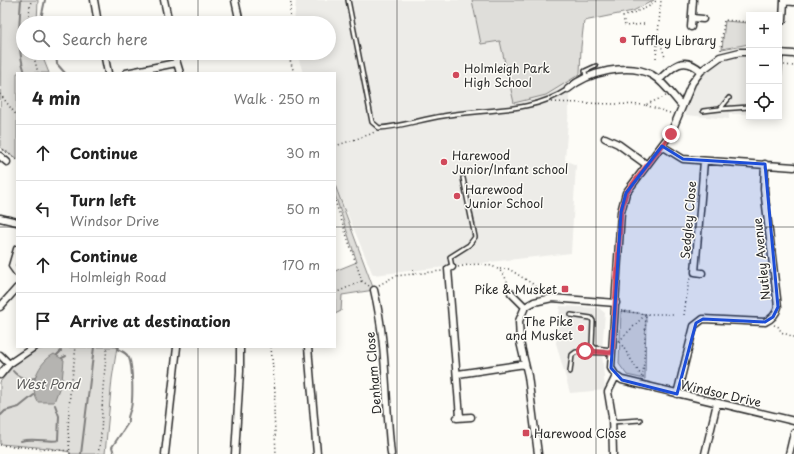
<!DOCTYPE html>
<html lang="en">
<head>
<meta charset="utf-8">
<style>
  :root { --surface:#fff; --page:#f2f2f2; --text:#222; --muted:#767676; --line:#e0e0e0 }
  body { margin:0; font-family:"Playpen Sans",sans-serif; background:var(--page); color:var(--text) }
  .controls { position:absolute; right:12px; top:12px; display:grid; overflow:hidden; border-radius:0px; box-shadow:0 2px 10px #0003 }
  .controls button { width:36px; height:36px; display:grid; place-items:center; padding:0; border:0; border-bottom:1px solid var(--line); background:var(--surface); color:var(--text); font:20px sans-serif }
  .stop { position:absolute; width:12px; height:12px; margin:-9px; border:3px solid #d1495b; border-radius:50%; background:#fff }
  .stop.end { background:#d1495b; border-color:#fff; box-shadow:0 1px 4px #0008 }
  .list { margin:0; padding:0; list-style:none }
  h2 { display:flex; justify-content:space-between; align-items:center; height:52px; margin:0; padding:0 16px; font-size:17px }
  h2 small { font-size:13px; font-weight:400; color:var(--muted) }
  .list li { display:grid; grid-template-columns:26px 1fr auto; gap:12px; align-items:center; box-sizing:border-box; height:56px; padding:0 16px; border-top:1px solid var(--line) }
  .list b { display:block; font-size:15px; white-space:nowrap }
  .list p { margin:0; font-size:13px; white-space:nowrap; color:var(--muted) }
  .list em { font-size:13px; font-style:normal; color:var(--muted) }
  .icon { flex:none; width:22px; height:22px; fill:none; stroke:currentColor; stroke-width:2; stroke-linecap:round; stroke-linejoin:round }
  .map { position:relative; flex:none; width:794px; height:454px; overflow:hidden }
  .search { position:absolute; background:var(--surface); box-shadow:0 2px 10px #0003; left:16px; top:16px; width:320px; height:44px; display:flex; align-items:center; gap:10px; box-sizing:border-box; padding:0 14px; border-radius:22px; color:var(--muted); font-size:15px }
  .panel { position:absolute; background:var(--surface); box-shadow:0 2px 10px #0003; left:16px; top:72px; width:320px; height:276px; border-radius:0px }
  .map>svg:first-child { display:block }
  .built { fill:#edece8 }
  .green { fill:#dfdeda; stroke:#858482 }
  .water { fill:#b5b4b1; stroke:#7e7d7b }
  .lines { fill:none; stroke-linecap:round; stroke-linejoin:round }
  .stream { stroke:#7e7d7b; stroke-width:2 }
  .lane-casing { stroke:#2b2b2b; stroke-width:6 }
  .street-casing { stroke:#2b2b2b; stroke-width:9 }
  .path { stroke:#2b2b2b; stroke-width:1.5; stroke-dasharray:1 3; stroke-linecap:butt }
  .lane { stroke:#fdfcf7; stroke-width:3 }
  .street { stroke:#fdfcf7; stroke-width:6 }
  .route { stroke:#d1495b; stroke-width:5 }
  .marked { fill:#1d4ed8; fill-opacity:0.2; stroke:#1d4ed8; stroke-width:3; stroke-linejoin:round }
  .grid { fill:none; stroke:#2b2b2b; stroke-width:1; stroke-opacity:0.55 }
  .poi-dot { fill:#d1495b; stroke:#fdfcf7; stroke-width:1.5 }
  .labels { text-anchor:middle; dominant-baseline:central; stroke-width:3; stroke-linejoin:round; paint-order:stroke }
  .poi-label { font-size:12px; fill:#2b2b2b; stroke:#fdfcf7; text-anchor:start }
  .street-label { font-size:12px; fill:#2b2b2b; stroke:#fdfcf7 }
  .water-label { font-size:13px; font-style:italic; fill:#5b5b5a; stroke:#fdfcf7 }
</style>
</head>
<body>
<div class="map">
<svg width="794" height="454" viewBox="0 0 794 454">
  <rect width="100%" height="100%" fill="#fdfcf7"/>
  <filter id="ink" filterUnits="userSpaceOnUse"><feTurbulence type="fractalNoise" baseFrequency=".025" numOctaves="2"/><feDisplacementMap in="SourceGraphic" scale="8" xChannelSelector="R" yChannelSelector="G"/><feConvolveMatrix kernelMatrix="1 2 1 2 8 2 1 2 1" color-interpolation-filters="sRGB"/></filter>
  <g filter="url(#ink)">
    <!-- built -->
    <path class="built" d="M296 0H654L633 11 584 21 581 47 580 74 574 77 565 84 569 92V107L565 160 576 165 571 253 373 275 335 184V73H303L297 53H329V23H294Z
      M749 56V114H729V119L686 115 684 109 694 85 703 74 718 62 732 57Z
      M560 306 599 308 605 313 602 351 605 390 570 393 556 343Z"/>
    <!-- green -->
    <path class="green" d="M1 0H38L37 23H23V53H41L49 73H17V160L0 147Z
      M472 0H654L633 11 584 21 581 47 580 74 546 95 514 103 500 41 481 44Z
      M725 21 749 23V44L722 49Z
      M335 185 374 290 342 295 341 311 335 314V271L357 262 335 195Z
      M621 311 646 314 645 379 627 375 619 364Z
      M54 347H117L112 379 105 454H70V452L49 448 0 444V382L16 363 33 350Z"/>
    <!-- water -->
    <path class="water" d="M54 354 64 360 62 381 54 402H38C28 385 38 363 54 354Z"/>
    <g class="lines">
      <!-- stream -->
      <path class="stream" d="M21 0C19 25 17 49 25 73
        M40 23 45 0
        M56 53 57 64 65 73
        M57 355 61 351
        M62 358 66 356
        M13 371C19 379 26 377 34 384
        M29 379 35 378
        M1 415 5 411 19 407 34 395
        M21 441C32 437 53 443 58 440L59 416 55 405
        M81 454 94 347
        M114 454 112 447 128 423C127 416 129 414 131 408 133 399 133 367 129 358 127 353 122 351 117 349L118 347"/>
      <defs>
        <path id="lane" d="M348 0 372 122 379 128C400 127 422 119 443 116 485 108 531 114 568 89
          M779 76 781 53
          M586 77 585 71 596 66
          M720 109 749 107
          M703 111 720 109 729 98
          M452 267 450 257 469 245 475 237 463 178
          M571 315 591 318 593 321 592 345 595 348 612 350
          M570 372 572 355 576 352 612 353
          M612 422 640 420"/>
        <path id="street" d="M94 0 98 23
          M164 0 169 23
          M235 0 240 23
          M784 1 794 2
          M692 18 703 19
          M783 20 784 0
          M691 27 693 0
          M749 52H740L720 57 701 71 692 83 671 133 626 193 621 212 611 368 616 376 622 380 794 421
          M104 53 108 73
          M174 53 180 73
          M779 53 794 54
          M126 73 176 63
          M659 80C673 66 684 55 701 71
          M568 89C587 72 629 62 652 75 664 82 673 96 682 106
          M605 138 618 144 647 165
          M662 146 683 159 794 167
          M0 156 7 162
          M0 218 17 222
          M17 249 12 266 17 273
          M452 267 448 269 460 417
          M702 273 695 272 704 161
          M374 290C387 343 385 400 391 454
          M511 293 525 307
          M0 307 17 288
          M308 347 317 454
          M0 355 9 364
          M458 374 525 364
          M0 375 9 364 34 347
          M677 394 694 326 703 319 765 322C772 319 776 315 778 307L764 189 765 164
          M457 418 471 417
          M165 454 177 347
          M235 454 240 371V347
          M538 454 528 376 520 342 519 321 525 307 534 302 552 298 616 303
          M613 454 612 416 608 392 616 376
          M705 454 717 403
          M789 454 794 433"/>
      </defs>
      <!-- lane casing -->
      <use href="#lane" class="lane-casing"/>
      <!-- street casing -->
      <use href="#street" class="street-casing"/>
      <!-- path -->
      <path class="path" d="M0 4 1 0
        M28 23 31 0
        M289 23 291 0
        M644 24 625 26 623 17 648 7 657 0
        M658 36 665 57
        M721 50 724 20 749 22
        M33 53 38 73
        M288 53 294 73
        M656 58 661 0
        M784 65 794 66
        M0 94 17 116
        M666 96 645 105 673 114
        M552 102 645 105
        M335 146 371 134 376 131
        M0 147 17 160
        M335 201 362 281 369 286
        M458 267C481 262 502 261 509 287
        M500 269H509L547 293
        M413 275 414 270
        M379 285 395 276 442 271
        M335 293 362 281
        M621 311 646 314 643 378
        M684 315 689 280 692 276
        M774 325 779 327 781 332 794 337
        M619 341 646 314H675
        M620 342 642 377
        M271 347 275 392 274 411 276 454
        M0 445 70 451
        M70 454 68 430 70 394 76 347
        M98 454 101 436 103 388 107 347"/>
      <!-- lane -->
      <use href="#lane" class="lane"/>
      <!-- street -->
      <use href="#street" class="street"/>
    </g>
  </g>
  <g class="lines" filter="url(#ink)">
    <!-- route -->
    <path class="route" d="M585 351 612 353 621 212 626 193 671 134"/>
  </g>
  <!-- marked area -->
  <path class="marked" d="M662 146 683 159 765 164 778 307 773 317 765 322 703 319 696 323 677 394 622 380 611 368 621 212 626 193Z"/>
  <!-- grid -->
  <path class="grid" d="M198 0V23M397 0V454M596 0V454M198 53V73M0 227H17M335 227H794M198 347V454"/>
  <!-- markers -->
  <g class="poi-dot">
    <circle cx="623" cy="40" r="4"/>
    <circle cx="456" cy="75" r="4"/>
    <circle cx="444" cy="162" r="4"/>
    <circle cx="457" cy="196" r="4"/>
    <rect x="561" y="285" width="8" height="8" rx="2"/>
    <circle cx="581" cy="328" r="4"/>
    <rect x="522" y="429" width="8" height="8" rx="2"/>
  </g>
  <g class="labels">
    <!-- poi labels -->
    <g class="poi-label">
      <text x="631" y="40">Tuffley Library</text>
      <text x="464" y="68">Holmleigh Park<tspan x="464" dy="14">High School</tspan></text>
      <text x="452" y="155">Harewood<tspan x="452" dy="14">Junior/Infant school</tspan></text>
      <text x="465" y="189">Harewood<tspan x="465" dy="14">Junior School</tspan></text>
      <text x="557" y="289" text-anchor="end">Pike &amp; Musket</text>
      <text x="573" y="321" text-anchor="end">The Pike<tspan x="573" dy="14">and Musket</tspan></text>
      <text x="534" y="433">Harewood Close</text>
    </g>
    <!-- street labels -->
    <g class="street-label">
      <text transform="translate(688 220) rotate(-85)">Sedgley Close</text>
      <text transform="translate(761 259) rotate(-96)">Nutley Avenue</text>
      <text transform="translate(373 373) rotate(-95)">Denham Close</text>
      <text transform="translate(721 393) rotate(13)">Windsor Drive</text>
    </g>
    <!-- water labels -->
    <g class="water-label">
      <text x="47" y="383">West Pond</text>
    </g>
  </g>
</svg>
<div class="controls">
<button>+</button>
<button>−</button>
<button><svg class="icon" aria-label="locate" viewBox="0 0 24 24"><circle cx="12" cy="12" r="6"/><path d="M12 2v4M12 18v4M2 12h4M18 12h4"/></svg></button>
</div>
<div class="stop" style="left:585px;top:351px"></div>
<div class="stop end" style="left:671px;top:134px"></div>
<div class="search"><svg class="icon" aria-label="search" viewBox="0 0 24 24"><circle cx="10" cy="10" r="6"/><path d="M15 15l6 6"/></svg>Search here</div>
<section class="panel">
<h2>4 min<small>Walk · 250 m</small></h2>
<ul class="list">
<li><svg class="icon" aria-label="ahead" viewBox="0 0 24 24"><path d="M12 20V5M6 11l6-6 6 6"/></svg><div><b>Continue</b></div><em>30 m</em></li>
<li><svg class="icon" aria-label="left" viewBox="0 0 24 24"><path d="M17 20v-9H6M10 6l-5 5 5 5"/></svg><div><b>Turn left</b><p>Windsor Drive</p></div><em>50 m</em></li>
<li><svg class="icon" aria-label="ahead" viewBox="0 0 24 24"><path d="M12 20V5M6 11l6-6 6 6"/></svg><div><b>Continue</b><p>Holmleigh Road</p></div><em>170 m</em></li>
<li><svg class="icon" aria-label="arrive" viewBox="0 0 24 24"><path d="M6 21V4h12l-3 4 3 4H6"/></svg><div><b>Arrive at destination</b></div></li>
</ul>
</section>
</div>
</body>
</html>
